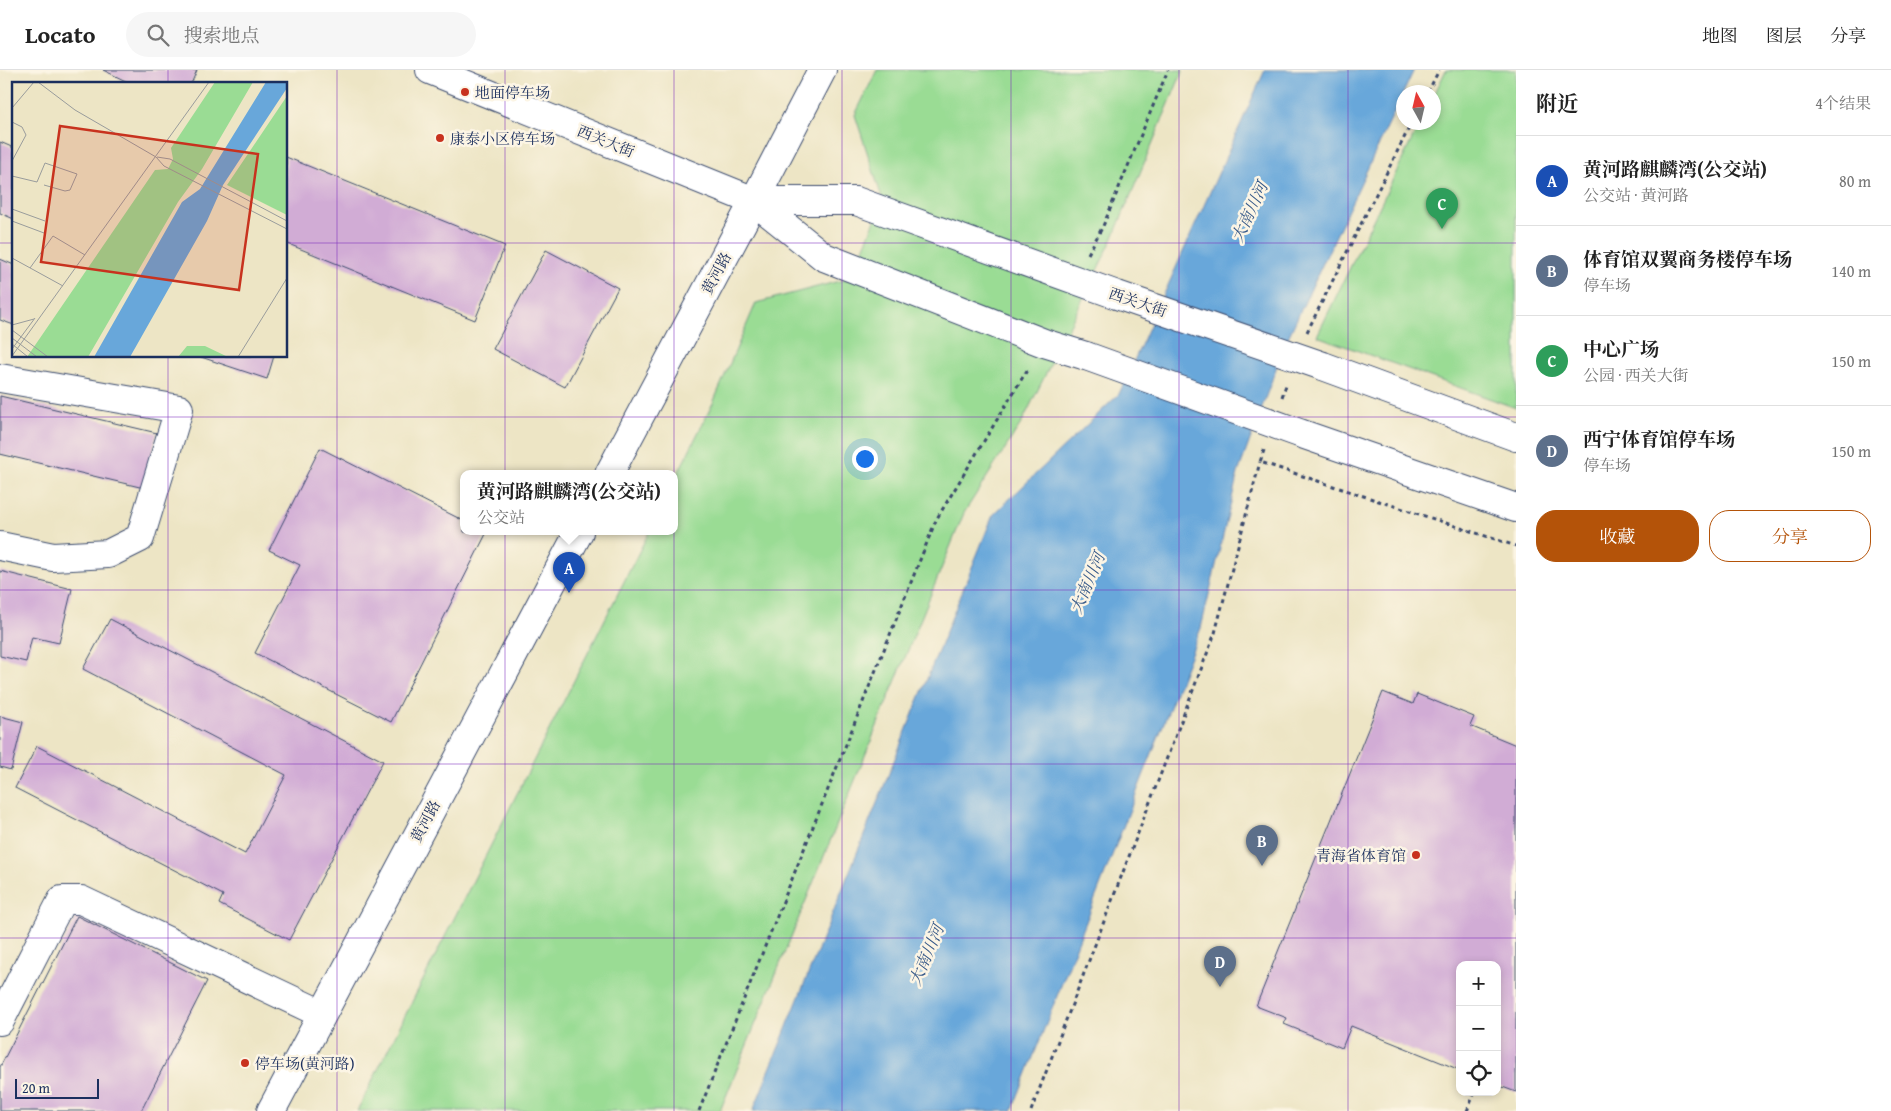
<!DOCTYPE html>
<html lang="zh">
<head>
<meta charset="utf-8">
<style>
  :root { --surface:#fff; --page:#f6f6f6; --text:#222; --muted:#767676; --line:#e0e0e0; --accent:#b45309 }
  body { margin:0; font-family:"Gentium Book Plus","Noto Serif SC",serif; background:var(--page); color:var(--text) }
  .controls { position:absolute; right:15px; bottom:15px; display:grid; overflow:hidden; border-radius:10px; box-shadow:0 2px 8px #0003 }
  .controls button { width:45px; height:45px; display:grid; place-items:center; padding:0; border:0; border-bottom:1px solid var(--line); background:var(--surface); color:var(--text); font:25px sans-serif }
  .compass { position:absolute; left:1396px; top:15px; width:45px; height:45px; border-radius:50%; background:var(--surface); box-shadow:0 2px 8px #0003; rotate:352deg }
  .scale { position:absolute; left:15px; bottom:12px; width:84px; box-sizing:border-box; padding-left:5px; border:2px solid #1b2f5e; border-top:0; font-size:14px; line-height:18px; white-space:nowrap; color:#1b2f5e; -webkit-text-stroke:4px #fcf5e5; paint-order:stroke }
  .you { position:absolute; left:864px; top:388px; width:18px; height:18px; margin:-12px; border:4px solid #fff; border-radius:50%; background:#1a73e8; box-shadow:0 0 0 8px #1a73e833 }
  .badge { display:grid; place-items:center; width:32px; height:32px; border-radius:50%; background:var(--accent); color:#fff; font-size:16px; font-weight:700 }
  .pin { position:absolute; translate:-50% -41px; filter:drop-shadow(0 1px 2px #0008) }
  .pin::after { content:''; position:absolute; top:26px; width:18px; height:15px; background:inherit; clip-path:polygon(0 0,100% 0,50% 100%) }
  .popup { position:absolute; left:460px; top:400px; width:218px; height:65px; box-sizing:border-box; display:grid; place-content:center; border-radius:10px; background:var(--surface); filter:drop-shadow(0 1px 4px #0005); font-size:16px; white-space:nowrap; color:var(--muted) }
  .popup b { font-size:19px; color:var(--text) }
  .popup::after { content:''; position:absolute; left:50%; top:100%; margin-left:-10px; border:10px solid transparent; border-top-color:var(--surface) }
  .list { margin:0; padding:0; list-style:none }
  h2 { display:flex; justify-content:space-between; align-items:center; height:65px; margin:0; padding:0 20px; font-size:21px }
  h2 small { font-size:16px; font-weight:400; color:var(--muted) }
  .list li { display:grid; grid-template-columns:32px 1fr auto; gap:15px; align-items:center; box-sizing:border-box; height:90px; padding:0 20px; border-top:1px solid var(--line) }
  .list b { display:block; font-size:19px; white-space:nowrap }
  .list p { margin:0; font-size:16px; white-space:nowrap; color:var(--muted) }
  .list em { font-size:16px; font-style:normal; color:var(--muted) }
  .actions { display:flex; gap:10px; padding:15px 20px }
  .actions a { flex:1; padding:11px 0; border:1px solid var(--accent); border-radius:20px; text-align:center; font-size:18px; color:var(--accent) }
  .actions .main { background:var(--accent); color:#fff }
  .icon { flex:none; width:28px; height:28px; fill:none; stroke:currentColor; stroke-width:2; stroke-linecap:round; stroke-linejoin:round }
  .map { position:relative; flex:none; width:1516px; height:1041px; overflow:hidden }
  header { display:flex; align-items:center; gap:30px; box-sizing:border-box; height:70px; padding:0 25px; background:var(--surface); border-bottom:1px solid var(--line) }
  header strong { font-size:24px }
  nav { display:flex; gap:28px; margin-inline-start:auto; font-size:18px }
  .search { width:350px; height:45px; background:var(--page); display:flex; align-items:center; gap:12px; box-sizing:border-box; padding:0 18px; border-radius:28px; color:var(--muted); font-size:19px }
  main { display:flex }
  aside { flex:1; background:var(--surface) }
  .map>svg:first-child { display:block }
  .green { fill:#9adc94; stroke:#5a8679 }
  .water { fill:#68a7da; stroke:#426b9c }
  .building { fill:#d1acd5 }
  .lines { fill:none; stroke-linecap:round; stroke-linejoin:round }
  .minor-casing { stroke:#3a4a6d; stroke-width:30 }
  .major-casing { stroke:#3a4a6d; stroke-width:30 }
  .path { stroke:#3a4a6d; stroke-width:3; stroke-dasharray:4 4; stroke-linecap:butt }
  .minor { stroke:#fff; stroke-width:28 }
  .major { stroke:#fff; stroke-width:28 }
  .major-bridge-casing { stroke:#3a4a6d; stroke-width:30; stroke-linecap:butt }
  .major-bridge { stroke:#fff; stroke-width:28 }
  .grid { fill:none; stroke:#7b2cbf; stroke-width:1; stroke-opacity:0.55 }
  .poi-dot { fill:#c8321e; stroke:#fcf5e5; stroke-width:2 }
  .labels { text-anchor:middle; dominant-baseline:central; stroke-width:5; stroke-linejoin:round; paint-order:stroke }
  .poi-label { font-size:15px; fill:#1b2f5e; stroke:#fcf5e5; text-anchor:start }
  .street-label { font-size:15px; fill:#1b2f5e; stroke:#fcf5e5 }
  .water-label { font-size:16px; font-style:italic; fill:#365989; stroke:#fcf5e5 }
  .inset-road { fill:none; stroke:#999c9c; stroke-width:1 }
  .view { fill:#c8321e; fill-opacity:0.15; stroke:#c8321e; stroke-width:2.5 }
  .inset-edge { fill:none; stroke:#1b2f5e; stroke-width:2.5 }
</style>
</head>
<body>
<header>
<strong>Locato</strong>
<div class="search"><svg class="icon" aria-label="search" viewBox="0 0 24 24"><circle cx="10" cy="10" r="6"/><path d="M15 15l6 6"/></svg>搜索地点</div>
<nav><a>地图</a><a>图层</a><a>分享</a></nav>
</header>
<main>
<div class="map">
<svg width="1516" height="1041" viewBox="0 0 1516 1041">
  <rect width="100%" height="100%" fill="#fcf5e5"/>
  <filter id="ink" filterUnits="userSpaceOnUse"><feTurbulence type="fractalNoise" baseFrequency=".02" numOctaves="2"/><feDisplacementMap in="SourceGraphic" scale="10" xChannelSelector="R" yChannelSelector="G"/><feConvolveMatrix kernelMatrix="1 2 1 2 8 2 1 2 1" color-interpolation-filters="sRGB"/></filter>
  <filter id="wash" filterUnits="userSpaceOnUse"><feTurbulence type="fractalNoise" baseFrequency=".0096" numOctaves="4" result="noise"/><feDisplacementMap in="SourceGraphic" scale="20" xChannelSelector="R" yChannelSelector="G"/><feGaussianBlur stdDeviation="1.12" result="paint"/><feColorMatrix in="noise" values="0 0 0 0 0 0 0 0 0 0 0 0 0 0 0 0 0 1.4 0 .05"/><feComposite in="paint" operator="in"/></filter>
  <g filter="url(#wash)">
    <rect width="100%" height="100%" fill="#ede5c5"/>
    <!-- green -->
    <path class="green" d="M877 0H1183L1112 170 1022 352 964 443 720 1041H357L649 462H674V411L713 333 756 233 851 208 883 131 855 45Z
      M1446 0H1516V338L1317 266 1420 53 1434 52V25Z"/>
    <!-- water -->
    <path class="water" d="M1265 0H1414L1285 274 1238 403 1201 558 1012 1041H753L993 445 1119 324Z"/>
    <g id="blocks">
      <!-- building -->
      <path class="building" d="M103 0H197L191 14H132Z
        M0 72 14 78V149L0 143Z
        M286 87 505 176 475 250 286 173Z
        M546 180 618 218 565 317 493 279Z
        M0 189 14 195V255L0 250Z
        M198 286H274L267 309Z
        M0 326 157 363 144 418 0 384Z
        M320 378 464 451V462H487L391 652 255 583 300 495 269 480Z
        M0 501 72 519 59 573 32 567 26 592 0 586Z
        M110 549 383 691 289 870 219 834 223 825 15 718 37 676 245 784 286 705 83 599Z
        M1383 622 1413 634 1417 624 1474 647 1470 656 1516 675V1022L1497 1015V895H1460V1000L1351 956 1342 978 1284 954 1287 948 1256 936Z
        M0 646 23 652 11 700 0 697Z
        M77 846 207 911 141 1041H0V997Z"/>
    </g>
  </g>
  <g filter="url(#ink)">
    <use href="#blocks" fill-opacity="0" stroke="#3a4a6d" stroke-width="1"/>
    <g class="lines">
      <defs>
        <path id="minor" d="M0 308 179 339 140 468 108 484 53 487 0 476
          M0 951 62 830H81L322 944"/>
        <path id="major" d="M430 0 754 131 824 187 1044 273 1086 286
          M754 131H856L1117 225
          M1323 296 1516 367
          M1302 364 1516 438
          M609 404 754 131 822 0
          M271 1041 579 462"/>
      </defs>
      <!-- minor casing -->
      <use href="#minor" class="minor-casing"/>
      <!-- major casing -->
      <use href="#major" class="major-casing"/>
      <!-- path -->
      <path class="path" d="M1428 22 1439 0
        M1088 184 1103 156 1168 0
        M1307 262 1412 52
        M1282 327 1287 312
        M1264 380 1260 392 1516 476
        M699 1041 936 450 1029 297
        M1031 1041 1215 563 1260 392
        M1467 1041 1475 1022"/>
      <!-- minor -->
      <use href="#minor" class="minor"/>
      <!-- major -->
      <use href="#major" class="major"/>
      <defs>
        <path id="major-bridge" d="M1117 225 1323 296
          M1086 286 1302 364"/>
      </defs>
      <!-- major-bridge casing -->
      <use href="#major-bridge" class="major-bridge-casing"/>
      <!-- major-bridge -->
      <use href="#major-bridge" class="major-bridge"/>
    </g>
  </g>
  <!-- grid -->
  <path class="grid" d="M168 0V14M337 0V1041M505 0V1041M674 0V1041M842 0V1041M1011 0V1041M1179 0V1041M1348 0V1041M0 173H14M286 173H1516M168 286V1041M0 347H1516M0 520H1516M0 694H1516M0 868H1516"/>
  <!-- markers -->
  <g class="poi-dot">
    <circle cx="465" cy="22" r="5"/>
    <circle cx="440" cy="68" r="5"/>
    <circle cx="1416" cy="785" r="5"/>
    <circle cx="245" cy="993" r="5"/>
  </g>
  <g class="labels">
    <!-- poi labels -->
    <g class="poi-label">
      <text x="475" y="22">地面停车场</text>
      <text x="450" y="68">康泰小区停车场</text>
      <text x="1406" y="785" text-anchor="end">青海省体育馆</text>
      <text x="255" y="993">停车场(黄河路)</text>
    </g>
    <!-- street labels -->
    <g class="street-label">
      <text transform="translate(606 71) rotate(22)">西关大街</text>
      <text transform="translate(716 203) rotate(-62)">黄河路</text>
      <text transform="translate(1138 232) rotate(19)">西关大街</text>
      <text transform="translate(425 751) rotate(-62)">黄河路</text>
    </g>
    <!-- water labels -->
    <g class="water-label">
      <text transform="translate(1249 142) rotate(-65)">大南川河</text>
      <text transform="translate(1087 513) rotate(-67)">大南川河</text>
      <text transform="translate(926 885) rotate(-67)">大南川河</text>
    </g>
  </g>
  <!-- overview -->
  <g transform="translate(12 12)">
    <rect width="275" height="275" fill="#ede5c5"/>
    <path d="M203 0H241L190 87 166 120 76 275H15L143 88 156 87 161 77 159 66ZM275 14V133L215 103ZM175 264H193L216 275H166Z" fill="#9adc94"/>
    <path d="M254 0H275V6L211 103 195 139 118 275H82L170 120 188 107Z" fill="#68a7da"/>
    <path class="inset-road" d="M26 0 63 28 144 75 152 84 275 147M0 26 22 0M0 40 10 45 14 53 0 79M145 75 158 77 275 139M0 94 25 100 33 81 65 92 58 108 53 109 32 103M0 127 33 139M0 139 32 151M0 176 51 204M18 186 41 154 73 173M0 243 22 237M0 248 36 275M0 256 25 275M0 262 16 275M0 267 23 236M0 274 197 0M226 275 275 196"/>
    <path class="view" d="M48 44 246 72 227 208 29 180Z"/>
    <rect width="275" height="275" class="inset-edge"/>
  </g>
</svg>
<div class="controls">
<button>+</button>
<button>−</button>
<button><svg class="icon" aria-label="locate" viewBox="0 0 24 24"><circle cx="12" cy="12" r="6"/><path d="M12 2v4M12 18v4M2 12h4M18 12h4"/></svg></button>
</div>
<svg class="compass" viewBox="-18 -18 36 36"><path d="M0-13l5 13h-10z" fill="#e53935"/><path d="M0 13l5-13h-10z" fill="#767676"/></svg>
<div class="scale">20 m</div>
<div class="you"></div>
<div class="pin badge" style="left:569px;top:523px;background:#1a4fb4">A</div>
<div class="popup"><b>黄河路麒麟湾(公交站)</b>公交站</div>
<div class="pin badge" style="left:1262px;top:796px;background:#5c6f8a">B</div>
<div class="pin badge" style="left:1442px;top:159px;background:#2e9e5b">C</div>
<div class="pin badge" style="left:1220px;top:917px;background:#5c6f8a">D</div>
</div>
<aside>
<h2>附近<small>4个结果</small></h2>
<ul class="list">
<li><span class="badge" style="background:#1a4fb4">A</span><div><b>黄河路麒麟湾(公交站)</b><p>公交站 · 黄河路</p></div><em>80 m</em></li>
<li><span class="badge" style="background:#5c6f8a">B</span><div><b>体育馆双翼商务楼停车场</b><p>停车场</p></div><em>140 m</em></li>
<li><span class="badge" style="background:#2e9e5b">C</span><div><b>中心广场</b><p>公园 · 西关大街</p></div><em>150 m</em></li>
<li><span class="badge" style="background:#5c6f8a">D</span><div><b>西宁体育馆停车场</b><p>停车场</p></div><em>150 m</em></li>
</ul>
<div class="actions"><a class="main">收藏</a><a>分享</a></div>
</aside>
</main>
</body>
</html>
